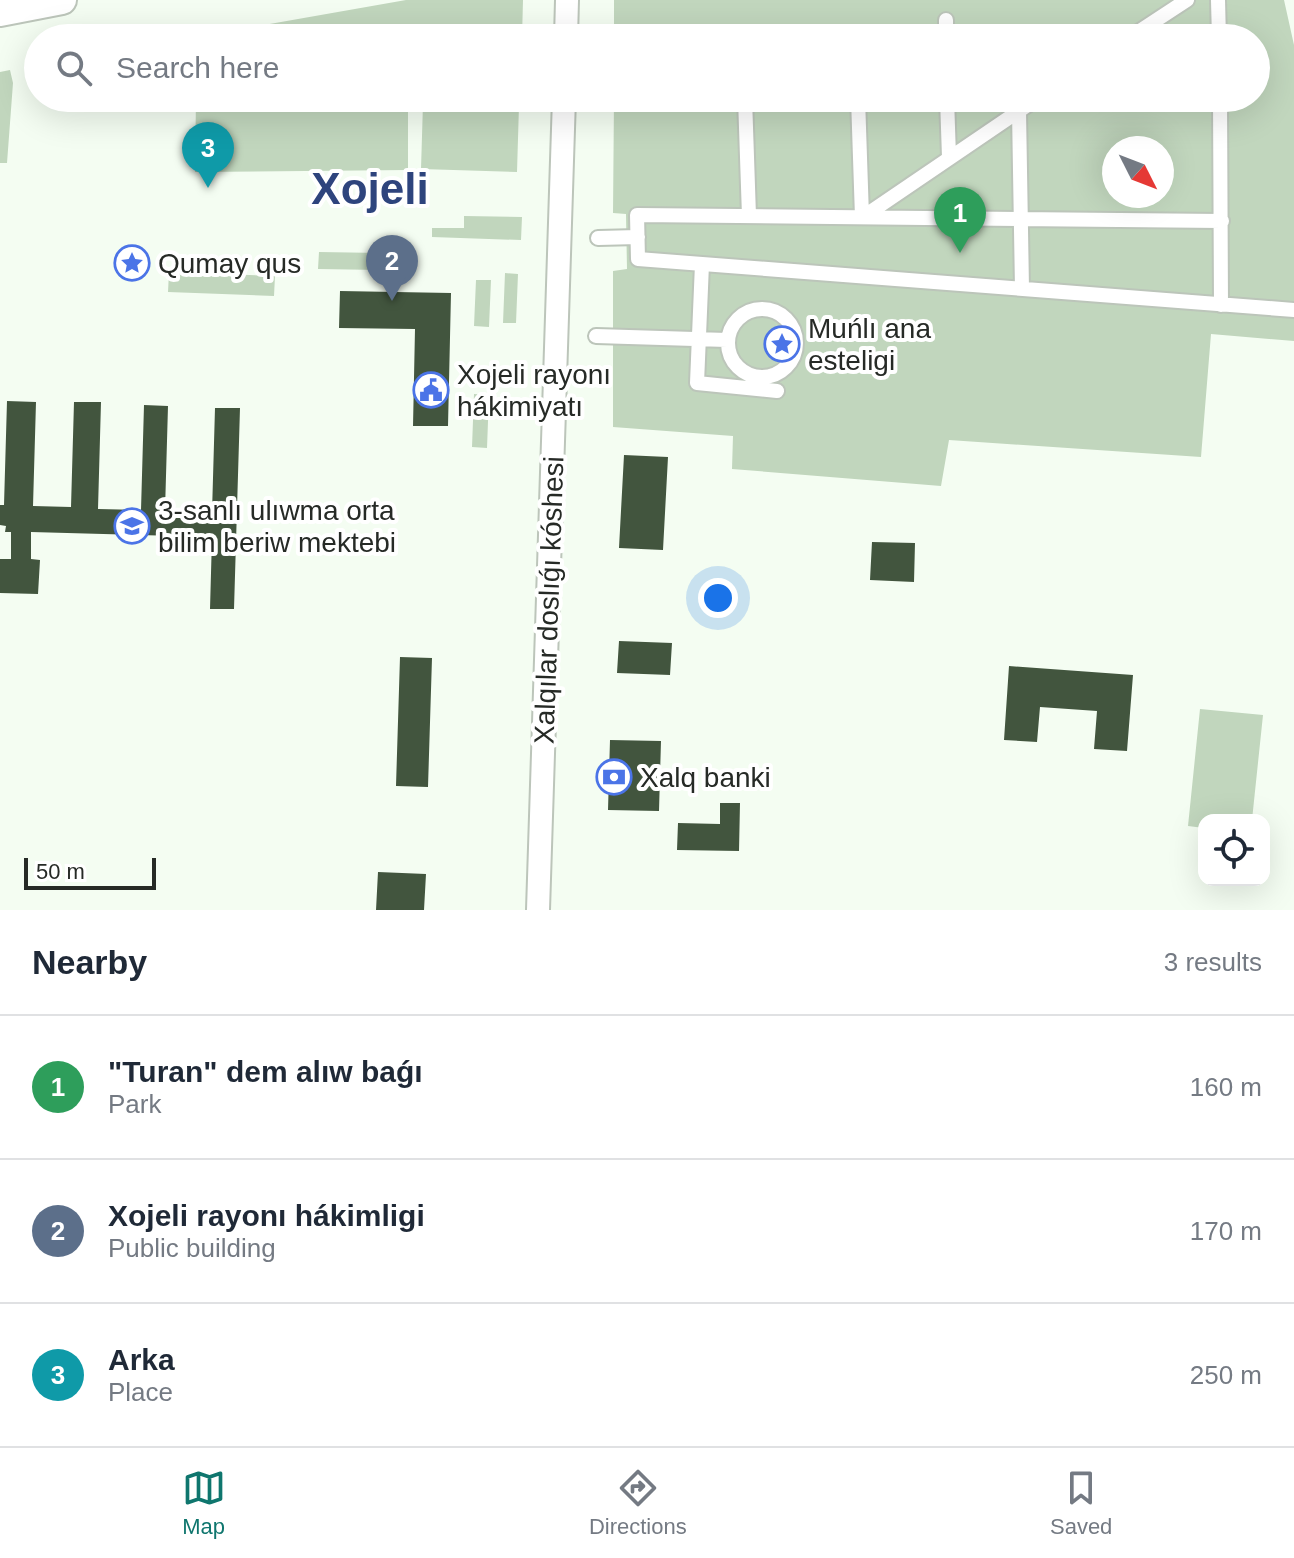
<!DOCTYPE html>
<html lang="en">
<head>
<meta charset="utf-8">
<style>
  :root { --surface:#fff; --page:#f6f6f7; --text:#1f2937; --muted:#747a83; --line:#e0e1e3; --accent:#0f766e }
  body { margin:0; font-family:Helvetica,sans-serif; background:var(--page); color:var(--text) }
  .controls { position:absolute; right:24px; bottom:24px; display:grid; overflow:hidden; border-radius:16px; box-shadow:0 8px 32px #0002 }
  .controls button { width:72px; height:72px; display:grid; place-items:center; padding:0; border:0; border-bottom:2px solid var(--line); background:var(--surface); color:var(--text); font:40px sans-serif }
  .compass { position:absolute; left:1102px; top:136px; width:72px; height:72px; border-radius:50%; background:var(--surface); box-shadow:0 8px 32px #0002; rotate:132deg }
  .scale { position:absolute; left:24px; bottom:20px; width:132px; box-sizing:border-box; padding-left:8px; border:4px solid #262a26; border-top:0; font-size:22px; line-height:28px; white-space:nowrap; color:#262a26; -webkit-text-stroke:6px #fff; paint-order:stroke }
  .you { position:absolute; left:718px; top:598px; width:28px; height:28px; margin:-20px; border:6px solid #fff; border-radius:50%; background:#1a73e8; box-shadow:0 0 0 12px #1a73e833 }
  .badge { display:grid; place-items:center; width:52px; height:52px; border-radius:50%; background:var(--accent); color:#fff; font-size:26px; font-weight:700 }
  .pin { position:absolute; translate:-50% -66px; filter:drop-shadow(0 2px 4px #0008) }
  .pin::after { content:''; position:absolute; top:42px; width:28px; height:24px; background:inherit; clip-path:polygon(0 0,100% 0,50% 100%) }
  .list { margin:0; padding:0; list-style:none }
  h2 { display:flex; justify-content:space-between; align-items:center; height:104px; margin:0; padding:0 32px; font-size:34px }
  h2 small { font-size:26px; font-weight:400; color:var(--muted) }
  .list li { display:grid; grid-template-columns:52px 1fr auto; gap:24px; align-items:center; box-sizing:border-box; height:144px; padding:0 32px; border-top:2px solid var(--line) }
  .list b { display:block; font-size:30px; white-space:nowrap }
  .list p { margin:0; font-size:26px; white-space:nowrap; color:var(--muted) }
  .list em { font-size:26px; font-style:normal; color:var(--muted) }
  .icon { flex:none; width:44px; height:44px; fill:none; stroke:currentColor; stroke-width:2; stroke-linecap:round; stroke-linejoin:round }
  .map { position:relative; flex:none; width:1294px; height:910px; overflow:hidden }
  .search { position:absolute; background:var(--surface); box-shadow:0 8px 32px #0002; left:24px; right:24px; top:24px; height:88px; display:flex; align-items:center; gap:20px; box-sizing:border-box; padding:0 28px; border-radius:44px; color:var(--muted); font-size:30px }
  .sheet { height:536px; background:var(--surface) }
  nav { display:flex; justify-content:space-around; align-items:center; box-sizing:border-box; height:112px; border-top:2px solid var(--line); background:var(--surface); font-size:22px; color:var(--muted) }
  nav a { display:grid; justify-items:center; gap:4px }
  nav .on { color:var(--accent) }
  .map>svg:first-child { display:block }
  .green { fill:#c1d6bd; fill-rule:evenodd }
  .building { fill:#42553e }
  .lines { fill:none; stroke-linecap:round; stroke-linejoin:round }
  .pedestrian-casing { stroke:#bcc5ba; stroke-width:18 }
  .tertiary-casing { stroke:#bcc5ba; stroke-width:26 }
  .primary-casing { stroke:#bcc5ba; stroke-width:32 }
  .path { stroke:#898f88; stroke-width:3; stroke-dasharray:4 6; stroke-linecap:butt }
  .pedestrian { stroke:#fff; stroke-width:14 }
  .tertiary { stroke:#fff; stroke-width:22 }
  .primary { stroke:#fff; stroke-width:28 }
  .labels { text-anchor:middle; dominant-baseline:central; stroke-width:8; stroke-linejoin:round; paint-order:stroke }
  .poi-label { font-size:28px; fill:#262a26; stroke:#fff; text-anchor:start }
  .street-label { font-size:28px; fill:#262a26; stroke:#fff }
  .town-label { font-size:44px; font-weight:bold; fill:#2e447d; stroke:#fff }
</style>
</head>
<body>
<div class="map">
<svg width="1294" height="910" viewBox="0 0 1294 910">
  <rect width="100%" height="100%" fill="#f4fdf2"/>
  <!-- green -->
  <path class="green" d="M406 0H523L522 38H191Z
    M614 0H1284L1294 45V341L1211 334 1201 457 949 440 941 486 732 469 733 436 613 427V271L627 269 626 214 613 213 614 98H1256V38H614ZM1114 148H1162V196H1114Z
    M10 70 13 83 7 163H0V72Z
    M196 98 408 102V170L195 172Z
    M423 103 519 105 517 172 421 169Z
    M464 216 522 217 521 240 432 237V228H464Z
    M319 252 381 253 380 270 318 269Z
    M169 272 275 276 274 296 168 292Z
    M505 273 518 274 516 323H503Z
    M476 280H491L489 327 474 326Z
    M474 394 489 395 487 448 472 447Z
    M1200 709 1263 715 1252 820H1204V828L1188 826Z"/>
  <!-- building -->
  <path class="building" d="M340 291 451 293 448 426H413L415 329 339 328Z
    M7 401 36 402 33 506 71 507 74 402H101L98 509 141 510 144 405 168 406 165 511 212 513 215 408H240L234 609H210L212 537 31 532V559L40 560 38 594 0 593V559H11V532H5L6 526 0 525V505H4Z
    M624 455 668 457 663 550 619 548Z
    M872 542 915 543 914 582 870 580Z
    M619 641 672 643 670 675 617 673Z
    M400 657 432 658 428 787 396 786Z
    M1009 666 1133 675 1127 751 1094 749 1097 711 1040 707 1037 742 1004 740Z
    M610 740 661 741 659 811 608 810Z
    M720 803H740L739 851 677 850 678 823 720 824Z
    M378 872 426 874 424 910H376Z"/>
  <g class="lines">
    <defs>
      <path id="pedestrian" d="M1218 0 1219 38
        M946 20V38
        M1129 38 1187 0
        M745 98 749 216
        M858 98 862 217
        M947 98 949 157
        M1220 98 1221 305
        M1019 111 1022 289
        M863 217 1038 98
        M1222 221 637 215 638 259 1294 310
        M598 238 638 237
        M702 264 697 383 777 391
        M728 343a34 34 0 1 1 68 0a34 34 0 1 1-68 0Z
        M596 336 727 340"/>
      <path id="tertiary" d="M566 38 567 0
        M538 910 564 98"/>
      <path id="primary" d="M0 12 62 0"/>
    </defs>
    <!-- pedestrian casing -->
    <use href="#pedestrian" class="pedestrian-casing"/>
    <!-- tertiary casing -->
    <use href="#tertiary" class="tertiary-casing"/>
    <!-- primary casing -->
    <use href="#primary" class="primary-casing"/>
    <!-- path -->
    <path class="path" d="M90 34V38"/>
    <!-- pedestrian -->
    <use href="#pedestrian" class="pedestrian"/>
    <!-- tertiary -->
    <use href="#tertiary" class="tertiary"/>
    <!-- primary -->
    <use href="#primary" class="primary"/>
  </g>
  <!-- icons -->
  <defs>
    <symbol id="sight-ring" viewBox="-11 -11 22 22"><circle r="9.5" fill="#fff" stroke="#4b74e7" stroke-width="1.5"/><path d="M0-6L1.8-2.2L6-1.7L2.9 1.2L3.7 5.4L0 3.3L-3.7 5.4L-2.9 1.2L-6-1.7L-1.8-2.2Z" fill="#4b74e7"/></symbol>
    <symbol id="civic-ring" viewBox="-11 -11 22 22"><circle r="9.5" fill="#fff" stroke="#4b74e7" stroke-width="1.5"/><path d="M-.6-6.5H3V-4.5H.6V-3L4-1V1h2V6H-6V1h2V-1L-.6-3ZM-1.2 2.5V6h2.4V2.5Z" fill="#4b74e7"/></symbol>
    <symbol id="school-ring" viewBox="-11 -11 22 22"><circle r="9.5" fill="#fff" stroke="#4b74e7" stroke-width="1.5"/><path d="M0-5L7-2L0 1L-7-2ZM-4 1L0 2.5L4 1V4Q0 6-4 4Z" fill="#4b74e7"/></symbol>
    <symbol id="bank-ring" viewBox="-11 -11 22 22"><circle r="9.5" fill="#fff" stroke="#4b74e7" stroke-width="1.5"/><path d="M-6-4H6V4H-6ZM0-2.3a2.3 2.3 0 1 0 0 4.6a2.3 2.3 0 1 0 0-4.6Z" fill="#4b74e7"/></symbol>
  </defs>
  <g fill-rule="evenodd">
    <use href="#sight-ring" x="112" y="243" width="40" height="40"/>
    <use href="#sight-ring" x="762" y="324" width="40" height="40"/>
    <use href="#civic-ring" x="411" y="370" width="40" height="40"/>
    <use href="#school-ring" x="112" y="506" width="40" height="40"/>
    <use href="#bank-ring" x="594" y="757" width="40" height="40"/>
  </g>
  <g class="labels">
    <!-- poi labels -->
    <g class="poi-label">
      <text x="158" y="263">Qumay qus</text>
      <text x="808" y="328">Muńlı ana<tspan x="808" dy="32">esteligi</tspan></text>
      <text x="457" y="374">Xojeli rayonı<tspan x="457" dy="32">hákimiyatı</tspan></text>
      <text x="158" y="510">3-sanlı ulıwma orta<tspan x="158" dy="32">bilim beriw mektebi</tspan></text>
      <text x="640" y="777">Xalq banki</text>
    </g>
    <!-- street labels -->
    <g class="street-label">
      <text transform="translate(549 600) rotate(-88)">Xalqılar doslıǵı kóshesi</text>
    </g>
    <!-- town labels -->
    <g class="town-label">
      <text x="370" y="188">Xojeli</text>
    </g>
  </g>
</svg>
<div class="controls">
<button><svg class="icon" aria-label="locate" viewBox="0 0 24 24"><circle cx="12" cy="12" r="6"/><path d="M12 2v4M12 18v4M2 12h4M18 12h4"/></svg></button>
</div>
<svg class="compass" viewBox="-18 -18 36 36"><path d="M0-13l5 13h-10z" fill="#e53935"/><path d="M0 13l5-13h-10z" fill="#747a83"/></svg>
<div class="scale">50 m</div>
<div class="you"></div>
<div class="pin badge" style="left:960px;top:253px;background:#2e9e5b">1</div>
<div class="pin badge" style="left:392px;top:301px;background:#5c6f8a">2</div>
<div class="pin badge" style="left:208px;top:188px;background:#0f9aa8">3</div>
<div class="search"><svg class="icon" aria-label="search" viewBox="0 0 24 24"><circle cx="10" cy="10" r="6"/><path d="M15 15l6 6"/></svg>Search here</div>
</div>
<section class="sheet">
<h2>Nearby<small>3 results</small></h2>
<ul class="list">
<li><span class="badge" style="background:#2e9e5b">1</span><div><b>&quot;Turan&quot; dem alıw baǵı</b><p>Park</p></div><em>160 m</em></li>
<li><span class="badge" style="background:#5c6f8a">2</span><div><b>Xojeli rayonı hákimligi</b><p>Public building</p></div><em>170 m</em></li>
<li><span class="badge" style="background:#0f9aa8">3</span><div><b>Arka</b><p>Place</p></div><em>250 m</em></li>
</ul>
</section>
<nav>
<a class="on"><svg class="icon" aria-label="map" viewBox="0 0 24 24"><path d="M3 6l6-2 6 2 6-2v14l-6 2-6-2-6 2zM9 4v14M15 6v14"/></svg>Map</a>
<a><svg class="icon" aria-label="directions" viewBox="0 0 24 24"><path d="M12 3l9 9-9 9-9-9zM9 14v-3h6M13 9l2 2-2 2"/></svg>Directions</a>
<a><svg class="icon" aria-label="saved" viewBox="0 0 24 24"><path d="M7 4h10v16l-5-4-5 4z"/></svg>Saved</a>
</nav>
</body>
</html>
